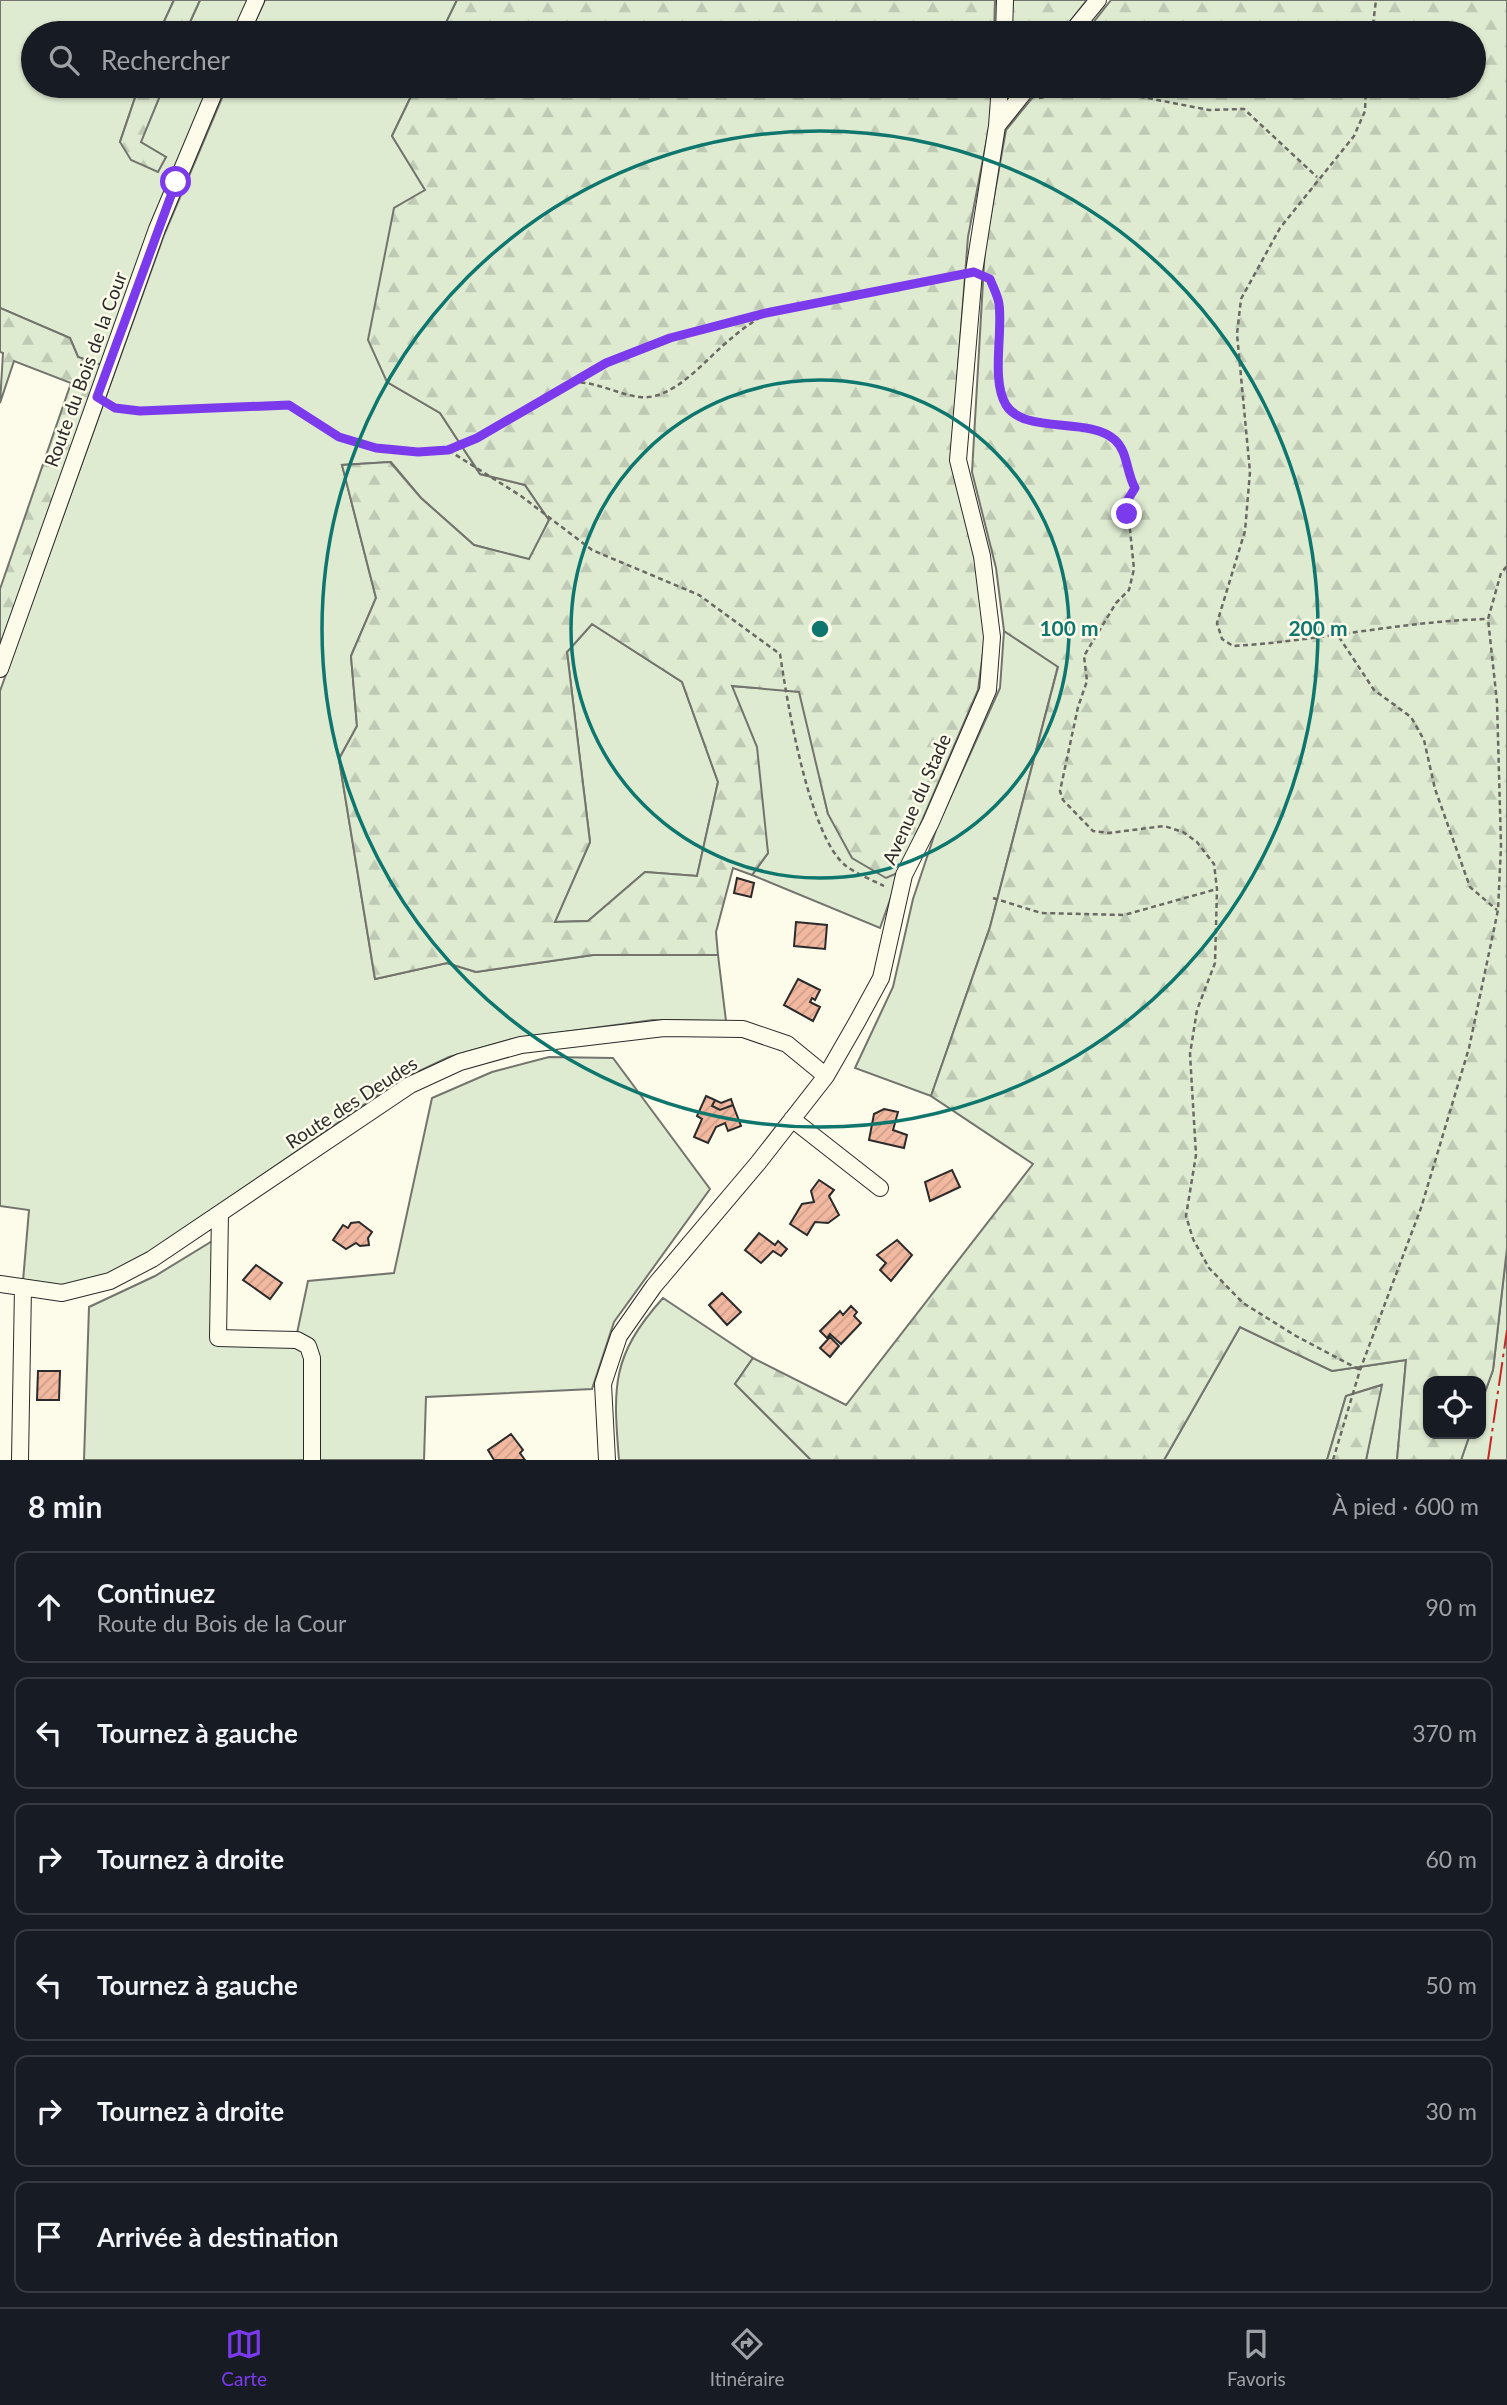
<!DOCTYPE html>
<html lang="fr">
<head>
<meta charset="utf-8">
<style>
  :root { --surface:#171b24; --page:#20242c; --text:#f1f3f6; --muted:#9ea1a6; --line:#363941; --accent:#7c3aed }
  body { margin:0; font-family:Lato,sans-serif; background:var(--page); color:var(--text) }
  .controls { position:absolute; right:21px; bottom:21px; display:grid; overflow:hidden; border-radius:14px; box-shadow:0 2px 5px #0004 }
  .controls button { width:63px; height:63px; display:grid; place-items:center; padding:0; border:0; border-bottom:2px solid var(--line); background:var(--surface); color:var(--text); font:35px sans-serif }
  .stop { position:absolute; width:21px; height:21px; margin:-16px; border:5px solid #7c3aed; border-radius:50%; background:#fff }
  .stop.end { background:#7c3aed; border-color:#fff; box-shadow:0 2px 7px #0008 }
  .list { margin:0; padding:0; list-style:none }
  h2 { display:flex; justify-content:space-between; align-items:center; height:91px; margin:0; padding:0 28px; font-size:30px }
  h2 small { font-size:23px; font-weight:400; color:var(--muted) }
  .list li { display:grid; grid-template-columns:46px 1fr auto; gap:21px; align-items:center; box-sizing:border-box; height:112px; margin:0 14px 14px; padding:0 14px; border:2px solid var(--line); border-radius:14px }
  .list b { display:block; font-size:26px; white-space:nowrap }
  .list p { margin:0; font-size:23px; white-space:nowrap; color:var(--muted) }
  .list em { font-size:23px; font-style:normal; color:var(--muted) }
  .icon { flex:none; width:38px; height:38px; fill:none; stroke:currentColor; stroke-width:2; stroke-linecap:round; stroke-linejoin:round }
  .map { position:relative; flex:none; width:1507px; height:1460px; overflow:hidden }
  .search { position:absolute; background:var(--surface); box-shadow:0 2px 5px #0004; left:21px; right:21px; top:21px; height:77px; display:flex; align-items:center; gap:18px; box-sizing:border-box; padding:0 24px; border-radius:38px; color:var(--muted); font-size:26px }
  .sheet { height:847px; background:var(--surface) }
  nav { display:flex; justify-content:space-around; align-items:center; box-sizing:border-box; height:98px; border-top:2px solid var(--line); background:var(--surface); font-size:19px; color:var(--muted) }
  nav a { display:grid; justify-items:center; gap:4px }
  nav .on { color:var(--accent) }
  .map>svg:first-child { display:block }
  .green { fill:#deebd1; stroke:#74746e; stroke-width:2 }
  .forest { fill:url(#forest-firs); stroke:#74746e; stroke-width:2; fill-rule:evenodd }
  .building { fill:url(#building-hatch); stroke:#2b2b2b; stroke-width:2 }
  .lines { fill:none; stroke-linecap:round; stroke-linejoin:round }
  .minor-casing { stroke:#2b2b2b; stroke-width:18 }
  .path { stroke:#6a6964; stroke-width:2.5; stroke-dasharray:5 3.5; stroke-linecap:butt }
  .minor { stroke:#fdfbea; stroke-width:16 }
  .power { stroke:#c62828; stroke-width:2; stroke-dasharray:24 5 3.5 5; stroke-linecap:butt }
  .route { stroke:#7c3aed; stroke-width:9 }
  .ring { fill:none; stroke:#0f766e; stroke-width:3.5 }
  .labels { text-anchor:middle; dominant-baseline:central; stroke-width:5; stroke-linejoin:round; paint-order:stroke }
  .street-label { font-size:19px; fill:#2b2b2b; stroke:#fdfbea }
  .centre { fill:#0f766e; stroke:#fdfbea; stroke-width:3.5 }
  .ring-label { font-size:21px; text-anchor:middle; font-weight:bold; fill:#0f766e; stroke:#fdfbea; stroke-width:5; stroke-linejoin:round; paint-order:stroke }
</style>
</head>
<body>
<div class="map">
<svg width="1507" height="1460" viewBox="0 0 1507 1460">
  <defs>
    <pattern id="forest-firs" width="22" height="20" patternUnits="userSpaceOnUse" patternTransform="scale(1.75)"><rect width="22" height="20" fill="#deebd1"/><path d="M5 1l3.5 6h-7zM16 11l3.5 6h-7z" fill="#bfcab4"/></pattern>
    <pattern id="building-hatch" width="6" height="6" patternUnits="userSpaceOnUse" patternTransform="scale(1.75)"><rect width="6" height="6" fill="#f2b8a0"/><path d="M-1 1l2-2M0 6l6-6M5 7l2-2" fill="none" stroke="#d09e8a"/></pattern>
  </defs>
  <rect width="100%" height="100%" fill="#fdfbea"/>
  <!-- green -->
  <path class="green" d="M0 0H174L161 28 171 33H33V86H139L120 142 157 171 166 157 140 142 164 86H220L104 366 78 357 70 338 0 308Z
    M200 0H255L242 33H185Z
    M265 0H457L441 33H250Z
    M227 86H416L392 136 426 190 387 382 440 413 480 474 525 485 549 520 530 560 474 545 421 498 391 462 342 465 376 598 351 656 357 726 339 759 375 979 447 963 476 972 593 955H718L726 1021 653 1020 512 1039 449 1057 398 1081 143 1258 106 1276 60 1287 23 1281 29 1210 0 1206V691L164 235Z
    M592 624 682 682 718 782 697 876 645 872 588 921 554 922 590 842 567 652Z
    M1004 631 1058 666 990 927 931 1096 855 1068 893 987 913 899 937 827 1000 688Z
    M731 686 800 691 828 814 900 872 880 928 752 875 768 853Z
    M549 1057 613 1058 710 1189 614 1322 592 1389 426 1397 424 1460H84L89 1307 155 1276 214 1240 216 1335 296 1338 308 1281 394 1273 432 1098 492 1072Z
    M1507 1248V1460H1461L1470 1434H1481V1403L1493 1370Z
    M663 1298 753 1358 735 1384 811 1460H619C613 1386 611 1356 663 1298Z
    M1240 1327 1332 1371 1406 1360 1397 1460H1366L1381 1385 1346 1396 1327 1460H1164Z"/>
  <!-- forest -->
  <path class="forest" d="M174 0H200L185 33H171L161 28Z
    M457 0H995L994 33H441Z
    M1013 0H1087L1061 33H1010Z
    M1111 0H1507V1248L1493 1370 1481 1403V1381H1428V1434H1470L1461 1460H1397L1406 1360 1332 1371 1240 1327 1164 1460H811L735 1384 753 1358 846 1405 1033 1164 931 1096 990 927 1058 667 1004 631 996 568 972 472 985 247 1006 130 1042 86H1474V33H1085Z
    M139 86H164L141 142 166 157 158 172 131 160 120 142Z
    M416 86H992L990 123 968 237 957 381 985 638 978 690 900 872 886 878 852 858 828 814 799 692 732 686 757 747 768 853 752 875 733 868 716 932 718 955H593L476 972 447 963 375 979 339 759 357 726 351 656 376 598 342 465 390 462 421 498 474 545 529 559 549 520 525 485 480 474 440 413 387 382 368 340 394 208 425 190 392 136ZM592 624 682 682 718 782 697 876 645 872 588 921 555 922 590 842 567 652Z
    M0 308 70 338 78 357 104 366 0 645V589L71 383 14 361 0 403 3 353 0 352Z
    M1382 1385 1366 1460H1327L1346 1396Z"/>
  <!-- building -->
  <path class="building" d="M737 878 754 883 751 897 734 893Z
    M796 922 827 925 825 949 794 946Z
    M798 979 820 990 815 1000 812 998 810 1002 820 1007 813 1021 784 1005Z
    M706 1096 715 1100 712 1106 720 1110 733 1105 741 1126 728 1131 725 1123 716 1127 708 1143 694 1137 702 1119 697 1116Z
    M731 1099 733 1105 720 1110 712 1106 715 1100 721 1103Z
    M884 1109 898 1112 893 1130 907 1135 904 1148 869 1140 874 1114Z
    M952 1170 960 1187 930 1201 925 1182Z
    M819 1180 834 1190 829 1196 839 1215 828 1223 815 1222 807 1235 790 1224 802 1204 814 1202 811 1191Z
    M359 1222 372 1232 368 1238 369 1245 360 1246 356 1243 346 1249 333 1240 343 1225 348 1228 351 1223Z
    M759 1233 775 1245 778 1241 787 1249 781 1256 773 1251 761 1263 745 1250Z
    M897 1240 912 1255 891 1281 880 1270 886 1263 877 1255Z
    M256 1265 282 1283 270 1299 243 1280Z
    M722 1293 741 1312 727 1325 709 1305Z
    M851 1306 857 1312 854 1316 861 1323 841 1344 830 1334 827 1338 820 1331 840 1311 843 1315Z
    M830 1337 839 1346 830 1357 820 1348Z
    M38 1371H60L59 1400H37Z
    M511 1434 523 1450 520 1453 525 1460H494L488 1450Z"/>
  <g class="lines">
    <defs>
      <path id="minor" d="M241 33 256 0
        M1004 33 1005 0
        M1071 33 1098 0
        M997 126 1000 86
        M0 669 157 229 217 86
        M792 1119 880 1188
        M220 1213 218 1338 297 1340 308 1346 312 1358V1460
        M0 1284 62 1293 110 1281 152 1259 410 1085 460 1062 521 1045 664 1028 743 1029 787 1044 826 1076
        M20 1460 23 1287
        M607 1460 603 1384 619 1336 654 1286 758 1163 826 1076 857 1022 881 978 904 875 931 822 988 690 992 637 982 556 958 460 974 272 997 126 1029 86"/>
    </defs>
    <!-- minor casing -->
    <use href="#minor" class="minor-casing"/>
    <!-- path -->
    <path class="path" d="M1372 33 1376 0
      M1366 86 1365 111 1354 136 1280 228 1241 299 1237 334 1250 472 1245 531 1217 623 1222 639 1233 646C1319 641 1403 621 1488 619
      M1039 98 1101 89 1209 110 1244 109 1317 177
      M991 281C993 287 997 294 999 301 1007 333 989 373 1005 403 1022 435 1088 416 1115 439 1128 451 1126 472 1135 488L1127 501 1134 569 1129 590 1116 603 1084 656 1087 681 1078 707 1060 791 1063 800 1093 831 1109 833 1164 826 1183 832 1197 842 1214 864 1217 889 1215 963 1197 1010 1190 1054 1196 1155 1186 1216 1193 1239 1209 1268 1243 1303 1296 1336 1360 1370
      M572 382C599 382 616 394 640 397 675 401 708 356 733 337 742 329 753 322 763 315
      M112 406 140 411 289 405 339 437 376 448 418 452 448 450 521 496 592 550 699 595 780 654C787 701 809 837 846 866 857 874 872 880 884 886
      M448 450 477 438 606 363 670 338 766 313 956 276
      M1339 637 1374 690 1411 717 1424 740 1435 789 1470 887 1497 910
      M993 898 1041 913 1124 915 1217 889
      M1333 1460 1360 1370 1421 1208 1469 1048 1498 910 1501 846 1497 702 1488 619 1501 573 1507 566"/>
    <!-- minor -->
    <use href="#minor" class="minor"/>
    <!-- power -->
    <path class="power" d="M1488 1460 1507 1330"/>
  </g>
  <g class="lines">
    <!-- route -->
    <path class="route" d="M176 182 97 397 115 408 140 411 289 405 339 437 376 448 418 452 448 450 477 438 606 363 670 338 766 313 974 272 990 279C993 287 998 296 999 304 1003 333 991 380 1006 405 1025 435 1089 416 1115 440 1128 452 1126 472 1135 488L1127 501V514"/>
  </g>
  <!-- distance rings -->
  <g class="ring">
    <circle cx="820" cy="629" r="249"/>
    <circle cx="820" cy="629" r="498"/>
  </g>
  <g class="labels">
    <!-- street labels -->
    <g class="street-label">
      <text transform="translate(85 369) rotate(-70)">Route du Bois de la Cour</text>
      <text transform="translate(916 799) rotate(-66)">Avenue du Stade</text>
      <text transform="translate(351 1102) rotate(-33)">Route des Deudes</text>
    </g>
  </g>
  <circle cx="820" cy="629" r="10" class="centre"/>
  <g class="ring-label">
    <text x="1069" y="636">100 m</text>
    <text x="1318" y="636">200 m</text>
  </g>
</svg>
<div class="controls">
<button><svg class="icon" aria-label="locate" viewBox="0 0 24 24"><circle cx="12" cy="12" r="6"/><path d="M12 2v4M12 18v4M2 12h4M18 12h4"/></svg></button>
</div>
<div class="stop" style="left:176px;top:182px"></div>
<div class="stop end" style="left:1127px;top:514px"></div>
<div class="search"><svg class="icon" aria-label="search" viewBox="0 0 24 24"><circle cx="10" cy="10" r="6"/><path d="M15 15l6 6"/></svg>Rechercher</div>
</div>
<section class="sheet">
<h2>8 min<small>À pied · 600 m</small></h2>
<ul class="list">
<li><svg class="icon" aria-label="ahead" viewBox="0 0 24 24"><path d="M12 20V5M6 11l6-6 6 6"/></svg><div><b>Continuez</b><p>Route du Bois de la Cour</p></div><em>90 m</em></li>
<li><svg class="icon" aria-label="left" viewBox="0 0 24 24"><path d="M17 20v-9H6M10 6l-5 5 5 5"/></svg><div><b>Tournez à gauche</b></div><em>370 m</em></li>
<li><svg class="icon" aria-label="right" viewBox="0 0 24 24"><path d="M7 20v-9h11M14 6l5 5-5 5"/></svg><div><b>Tournez à droite</b></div><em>60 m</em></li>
<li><svg class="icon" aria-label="left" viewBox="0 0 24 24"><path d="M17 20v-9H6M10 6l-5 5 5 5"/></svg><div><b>Tournez à gauche</b></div><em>50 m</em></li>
<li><svg class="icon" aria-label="right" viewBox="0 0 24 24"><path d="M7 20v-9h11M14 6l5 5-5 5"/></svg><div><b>Tournez à droite</b></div><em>30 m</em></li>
<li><svg class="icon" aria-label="arrive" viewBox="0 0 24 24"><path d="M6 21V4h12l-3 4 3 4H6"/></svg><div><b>Arrivée à destination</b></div></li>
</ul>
</section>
<nav>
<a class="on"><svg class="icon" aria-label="map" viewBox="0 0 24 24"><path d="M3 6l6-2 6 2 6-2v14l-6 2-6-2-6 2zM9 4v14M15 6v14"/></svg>Carte</a>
<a><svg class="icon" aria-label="directions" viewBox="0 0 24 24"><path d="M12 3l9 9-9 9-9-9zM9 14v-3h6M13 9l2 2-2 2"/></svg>Itinéraire</a>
<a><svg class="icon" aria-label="saved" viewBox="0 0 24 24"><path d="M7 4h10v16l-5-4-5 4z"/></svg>Favoris</a>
</nav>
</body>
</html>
